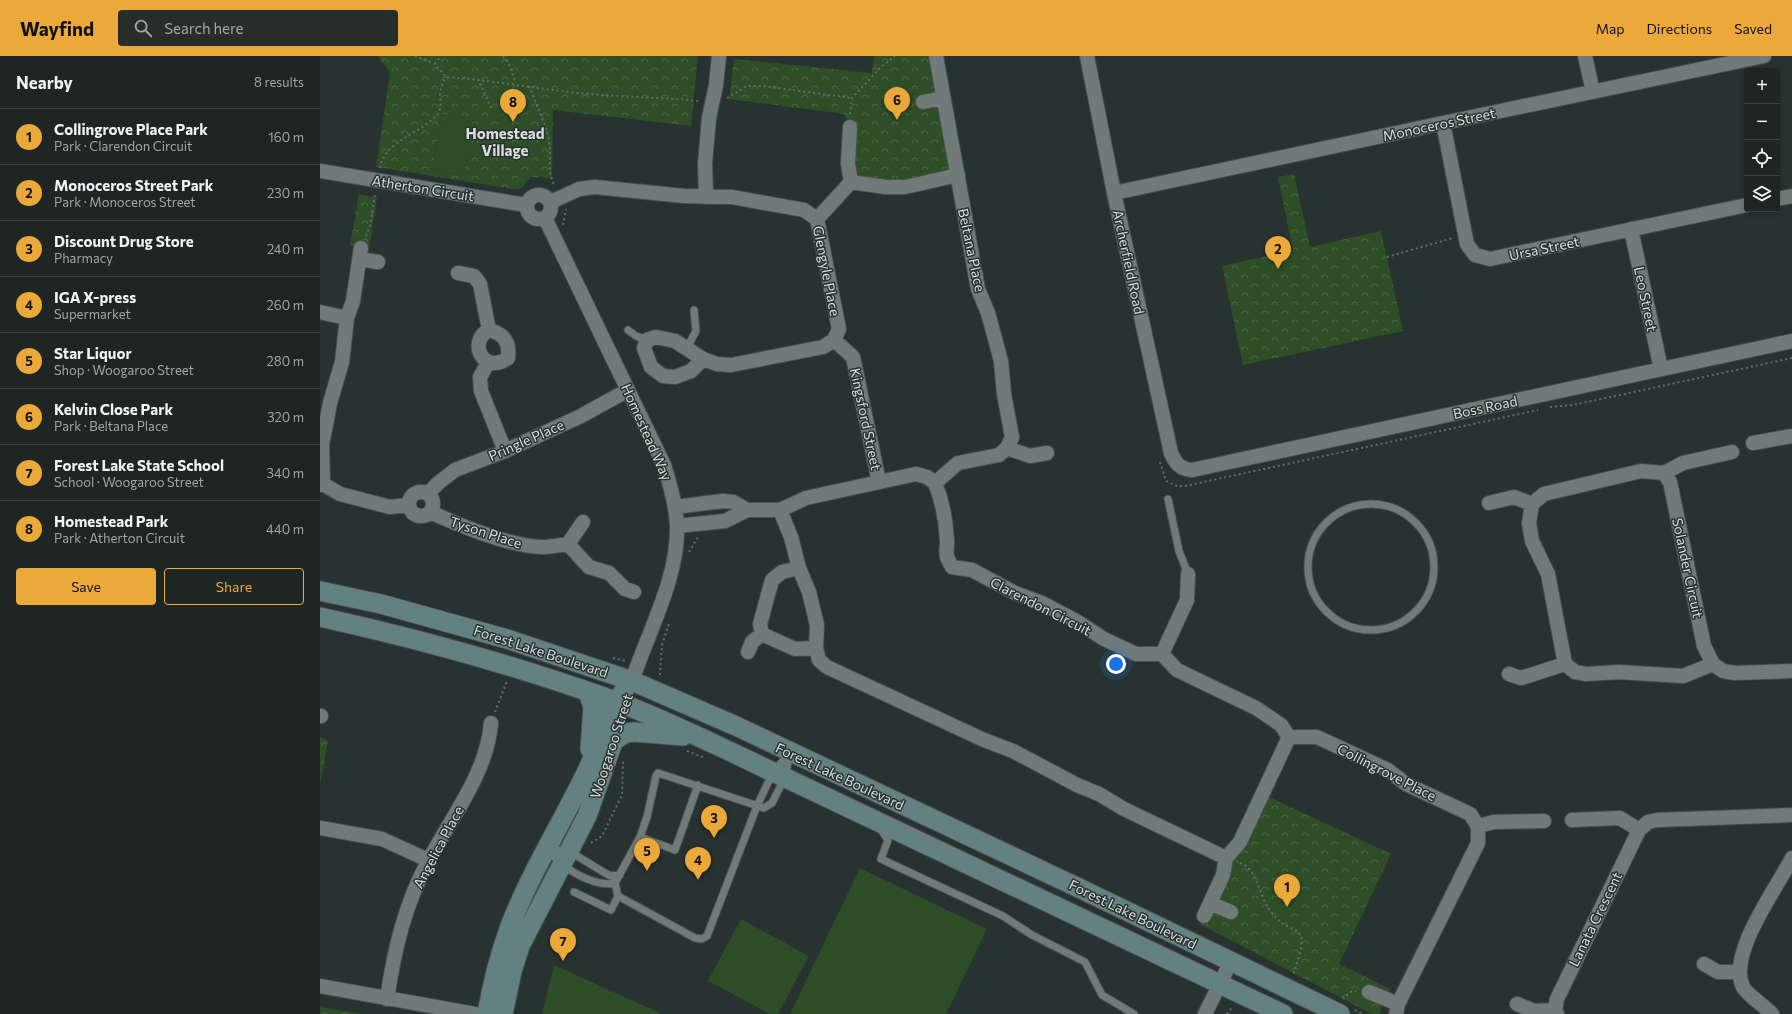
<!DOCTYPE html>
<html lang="en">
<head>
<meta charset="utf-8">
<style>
  :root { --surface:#1e2624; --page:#262e2c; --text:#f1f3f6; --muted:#a1a5a6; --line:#3c4341; --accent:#eba939 }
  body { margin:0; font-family:Commissioner,sans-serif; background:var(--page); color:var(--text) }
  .controls { position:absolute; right:12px; top:12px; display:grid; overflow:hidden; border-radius:4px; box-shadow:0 2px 6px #0003 }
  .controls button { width:36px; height:36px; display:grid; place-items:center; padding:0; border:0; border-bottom:1px solid var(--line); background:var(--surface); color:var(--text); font:20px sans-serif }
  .you { position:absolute; left:796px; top:608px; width:14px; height:14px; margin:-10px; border:3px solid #fff; border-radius:50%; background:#1a73e8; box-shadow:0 0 0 6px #1a73e833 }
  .badge { display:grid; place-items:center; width:26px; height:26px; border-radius:50%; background:var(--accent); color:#111; font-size:13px; font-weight:700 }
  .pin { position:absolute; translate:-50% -33px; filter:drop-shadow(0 1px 2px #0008) }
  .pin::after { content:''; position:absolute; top:21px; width:14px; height:12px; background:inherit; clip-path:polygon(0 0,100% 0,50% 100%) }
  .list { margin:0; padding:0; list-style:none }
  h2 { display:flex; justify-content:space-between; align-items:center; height:52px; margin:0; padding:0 16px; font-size:17px }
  h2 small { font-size:13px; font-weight:400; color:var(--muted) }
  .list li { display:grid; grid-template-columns:26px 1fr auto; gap:12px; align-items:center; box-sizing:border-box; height:56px; padding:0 16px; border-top:1px solid var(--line) }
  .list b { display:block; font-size:15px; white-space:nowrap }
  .list p { margin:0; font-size:13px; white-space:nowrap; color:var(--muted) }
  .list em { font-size:13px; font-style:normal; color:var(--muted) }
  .actions { display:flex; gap:8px; padding:12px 16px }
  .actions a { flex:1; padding:9px 0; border:1px solid var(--accent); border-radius:4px; text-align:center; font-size:14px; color:var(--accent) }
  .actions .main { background:var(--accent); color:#111 }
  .icon { flex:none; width:22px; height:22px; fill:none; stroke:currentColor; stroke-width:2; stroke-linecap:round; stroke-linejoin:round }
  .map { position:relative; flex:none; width:1472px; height:958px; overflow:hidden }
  header { display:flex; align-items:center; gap:24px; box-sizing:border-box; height:56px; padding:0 20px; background:var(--accent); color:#111 }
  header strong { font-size:19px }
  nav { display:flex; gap:22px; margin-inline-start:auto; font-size:14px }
  .search { width:280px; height:36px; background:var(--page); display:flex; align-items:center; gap:10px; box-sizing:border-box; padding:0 14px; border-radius:4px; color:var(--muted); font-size:15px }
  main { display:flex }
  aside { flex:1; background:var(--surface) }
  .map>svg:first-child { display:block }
  .grass { fill:#2e4e28 }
  .forest { fill:url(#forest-crowns); fill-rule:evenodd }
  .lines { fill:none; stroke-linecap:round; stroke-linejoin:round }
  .service-casing { stroke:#48504f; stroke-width:9 }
  .minor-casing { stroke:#48504f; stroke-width:16 }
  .secondary-casing { stroke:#48504f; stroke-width:21 }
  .path { stroke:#636c6a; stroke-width:2; stroke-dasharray:2 3; stroke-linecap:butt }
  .service { stroke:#707b79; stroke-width:7 }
  .minor { stroke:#707b79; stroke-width:14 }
  .secondary { stroke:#648182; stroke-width:19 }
  .labels { text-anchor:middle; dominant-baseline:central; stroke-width:3; stroke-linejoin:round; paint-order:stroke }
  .street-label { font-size:14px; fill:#d9dfde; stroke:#283230 }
  .neighbourhood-label { font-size:15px; font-weight:bold; fill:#d9dfde; stroke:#283230 }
</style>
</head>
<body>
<header>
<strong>Wayfind</strong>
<div class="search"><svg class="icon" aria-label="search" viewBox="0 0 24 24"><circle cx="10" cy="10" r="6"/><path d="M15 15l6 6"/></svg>Search here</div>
<nav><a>Map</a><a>Directions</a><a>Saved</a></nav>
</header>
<main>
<aside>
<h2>Nearby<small>8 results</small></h2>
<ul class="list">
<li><span class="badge">1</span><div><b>Collingrove Place Park</b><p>Park · Clarendon Circuit</p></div><em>160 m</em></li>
<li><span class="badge">2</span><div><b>Monoceros Street Park</b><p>Park · Monoceros Street</p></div><em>230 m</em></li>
<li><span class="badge">3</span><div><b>Discount Drug Store</b><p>Pharmacy</p></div><em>240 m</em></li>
<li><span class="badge">4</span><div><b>IGA X-press</b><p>Supermarket</p></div><em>260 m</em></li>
<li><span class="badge">5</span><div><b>Star Liquor</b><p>Shop · Woogaroo Street</p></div><em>280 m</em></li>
<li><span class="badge">6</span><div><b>Kelvin Close Park</b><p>Park · Beltana Place</p></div><em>320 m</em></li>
<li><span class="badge">7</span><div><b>Forest Lake State School</b><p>School · Woogaroo Street</p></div><em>340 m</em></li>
<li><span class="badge">8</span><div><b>Homestead Park</b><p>Park · Atherton Circuit</p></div><em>440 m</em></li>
</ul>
<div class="actions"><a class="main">Save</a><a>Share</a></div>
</aside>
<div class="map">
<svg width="1472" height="958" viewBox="0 0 1472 958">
  <defs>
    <pattern id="forest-crowns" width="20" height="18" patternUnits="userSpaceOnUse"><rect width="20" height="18" fill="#2e4e28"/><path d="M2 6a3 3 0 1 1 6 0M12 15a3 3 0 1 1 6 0" fill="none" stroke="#4c6747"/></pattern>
  </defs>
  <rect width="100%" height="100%" fill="#283230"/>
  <!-- grass -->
  <path class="grass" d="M122 58 153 63 144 120 112 114Z
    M540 812 667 873 626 958H470Z
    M421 863 489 900 458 958H450L388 925Z
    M234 909 342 958H222Z"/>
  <!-- forest -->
  <path class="forest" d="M58 0H378L371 70 233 54 232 122 211 121 199 134 56 111 70 17ZM122 58 153 63 144 120 112 114Z
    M554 0H616L638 119 585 131 531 126 530 71 524 58 409 43 414 3 552 17Z
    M974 118 990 191 1061 175 1083 275 923 309 902 210 973 194 958 121Z
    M39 138 57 142 49 193 30 190Z
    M0 681 8 685 0 729Z
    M943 738 1071 798 1019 908 1070 933 1059 958H1052L880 868Z
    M0 951 41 958H0Z"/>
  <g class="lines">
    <defs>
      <path id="service" d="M308 274 316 280 327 284
        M367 292 376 275 374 254
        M848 443 859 495 868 518
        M988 511a63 63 0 1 1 126 0a63 63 0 1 1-126 0Z
        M560 772 568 784 561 803 683 860 712 879 765 906 782 939 814 958
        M320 781 355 794 378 729
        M227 793C232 798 237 805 243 809 256 819 279 831 295 827L320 781 327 761 336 720 338 717 444 752 452 747 465 721 470 697
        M228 793 249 795 285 817 291 820 300 819
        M254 836 291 854 298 840 295 827
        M298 840 375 882 382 883 387 880 437 750 453 716 469 698"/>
      <path id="minor" d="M767 0 794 137 851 397C856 408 860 413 872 414L1472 285
        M1265 0 1273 36
        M603 46 623 42
        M1123 67 1147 188 1155 199 1170 203 1427 149
        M530 71 528 108 531 126 566 131H585L638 119
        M0 115 206 149
        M794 137 1123 67 1444 0
        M207 151a12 12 0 1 1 24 0a12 12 0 1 1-24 0Z
        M386 141 385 107 389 62 396 29 399 0
        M1457 143 1472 140
        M231 146 259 133 275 131 364 140 412 141 484 154 497 163 519 273 514 284 503 291 411 309 397 308 383 303
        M225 162 344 409C350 428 356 448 357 469 359 521 328 576 312 625
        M497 163 531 126
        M1311 173 1341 313
        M40 203 58 206
        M138 217 154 220 160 228 169 274
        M0 256 27 262
        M169 274C185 278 190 287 188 302 163 320 147 285 169 274Z
        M336 281 355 285 383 303 371 315 355 321 343 320 331 311 324 292 327 284Z
        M514 284 533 301 559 426
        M168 307 160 321 161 335 185 395
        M1433 387 1472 380
        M687 392 710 400 727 397
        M1321 415 1344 417 1350 426 1384 590 1393 608 1363 620 1299 616 1266 618 1255 616 1245 608 1228 518 1212 485 1209 467 1212 448 1224 438Z
        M1344 417 1363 407 1412 396
        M615 427C622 444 626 466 627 484 627 499 624 497 632 511L652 514 695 537 722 547 758 566 784 583 816 598H842L857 614 936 652 961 669 969 681 920 786 906 802 903 819 884 860
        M615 427 638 407 679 399 687 392 692 381 684 338 681 305 668 257 658 233 616 0
        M3 428 2 389 10 347 22 306 27 262 33 245 41 192
        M0 429 3 428 20 438 70 451 88 449
        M89 448a12 12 0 1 1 24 0a12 12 0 1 1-24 0Z
        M108 438 117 428 135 414 185 395 261 360 308 334
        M1169 447 1194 441 1212 448
        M355 451 403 445 413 446 427 454
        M460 454 471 481 479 512 489 536 497 569 496 592 499 604 507 611 664 684 693 695 757 729 779 738 804 753 906 802
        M110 456C139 469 191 491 223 491 231 491 240 489 248 488
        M263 466 248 488 269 511 289 517 305 533 314 536
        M357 470 405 465 427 454H460L486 442 596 418 607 421 615 427
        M479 512 462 516 452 524 440 568 442 578 475 593 496 592
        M428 596 432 586 442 578
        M842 598 867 544 868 518
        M1393 608 1403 615 1415 617 1472 615
        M1189 618 1201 622 1245 608
        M0 660H1
        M969 681H997L1068 714 1086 728 1150 758 1158 770V787L1078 948 1076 958
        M1252 764 1300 762 1319 774
        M1158 770 1174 766 1224 765
        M0 772 62 783 108 804
        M890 847 911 856
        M1384 908 1398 916H1419
        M0 930 155 958
        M1049 936 1078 948
        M67 943C74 895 85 847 109 804 132 760 167 717 171 667
        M1197 948 1214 955 1235 954
        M885 958 911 905
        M1237 958 1235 954 1237 943 1319 774 1328 766 1337 764 1472 759
        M1452 958C1445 950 1427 939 1423 931 1407 898 1457 832 1472 802"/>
      <path id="secondary" d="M0 535 61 548 187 583 312 625 416 670 761 833 1020 958
        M0 561C100 583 198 610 295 645 333 659 371 677 409 695L963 958
        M268 636 273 651 270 693
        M293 685 306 677 314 676 363 680
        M167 958C172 929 179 901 189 873 209 819 242 767 267 715 280 689 286 658 304 635
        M183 958 192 915 200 890 267 760 298 672"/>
    </defs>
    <!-- service casing -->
    <use href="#service" class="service-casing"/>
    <!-- minor casing -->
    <use href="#minor" class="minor-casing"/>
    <!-- secondary casing -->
    <use href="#secondary" class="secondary-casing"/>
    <!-- path -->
    <path class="path" d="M95 0 115 8 126 21C170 24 213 32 257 37 298 41 339 41 379 45
      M183 0 189 8 196 27
      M115 8 121 0
      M158 23 171 52
      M209 30C216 48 225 66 229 84 232 101 226 115 235 130
      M407 42 427 30H443L532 42
      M530 58 532 42 560 12 575 0
      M60 112C65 85 97 79 115 61 122 55 120 47 120 38 121 31 123 26 126 21
      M243 169 246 153
      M46 180 50 170 55 138
      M1067 201 1133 182
      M1230 351 1253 349 1472 302
      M840 406 846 425 857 430H865L1218 354
      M369 496 378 481
      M293 602 306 605
      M340 619 342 589 349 568
      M175 656 187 625
      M367 695 385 702
      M271 787 282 780 302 739 303 706
      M920 807C936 812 939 836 947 850 951 857 957 863 963 868 969 872 978 873 981 880 984 889 976 910 973 919
      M1023 943 1030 936 1036 935
      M1035 954 1043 958
      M907 958 912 951"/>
    <!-- service -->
    <use href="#service" class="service"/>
    <!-- minor -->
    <use href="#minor" class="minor"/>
    <!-- secondary -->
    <use href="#secondary" class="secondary"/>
  </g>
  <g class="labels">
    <!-- street labels -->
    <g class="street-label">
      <text transform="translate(1119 68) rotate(-12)">Monoceros Street</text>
      <text transform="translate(103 132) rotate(9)">Atherton Circuit</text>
      <text transform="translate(1224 192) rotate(-12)">Ursa Street</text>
      <text transform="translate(652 194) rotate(78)">Beltana Place</text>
      <text transform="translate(809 206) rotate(78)">Archerfield Road</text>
      <text transform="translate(507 215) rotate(79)">Glengyle Place</text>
      <text transform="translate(1326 243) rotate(78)">Leo Street</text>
      <text transform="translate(1165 351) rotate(-12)">Boss Road</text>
      <text transform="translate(546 363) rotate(78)">Kingsford Street</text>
      <text transform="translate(327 376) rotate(66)">Homestead Way</text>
      <text transform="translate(206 384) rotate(-24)">Pringle Place</text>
      <text transform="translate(166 476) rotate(18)">Tyson Place</text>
      <text transform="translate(1368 512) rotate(78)">Solander Circuit</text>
      <text transform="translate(721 550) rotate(27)">Clarendon Circuit</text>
      <text transform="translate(221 595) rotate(18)">Forest Lake Boulevard</text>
      <text transform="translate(291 690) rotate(-72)">Woogaroo Street</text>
      <text transform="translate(1067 716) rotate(27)">Collingrove Place</text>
      <text transform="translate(520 720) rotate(25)">Forest Lake Boulevard</text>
      <text transform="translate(118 791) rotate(-62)">Angelica Place</text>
      <text transform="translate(813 858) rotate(26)">Forest Lake Boulevard</text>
      <text transform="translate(1275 863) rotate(-64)">Lanata Crescent</text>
    </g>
    <!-- neighbourhood labels -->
    <g class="neighbourhood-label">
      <text x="185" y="77">Homestead<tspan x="185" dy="17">Village</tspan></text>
    </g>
  </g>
</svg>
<div class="controls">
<button>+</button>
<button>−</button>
<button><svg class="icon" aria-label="locate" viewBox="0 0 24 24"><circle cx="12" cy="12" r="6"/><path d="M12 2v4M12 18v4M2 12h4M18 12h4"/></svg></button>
<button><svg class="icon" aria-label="layers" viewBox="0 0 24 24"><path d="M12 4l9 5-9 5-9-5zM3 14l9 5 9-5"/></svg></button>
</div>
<div class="you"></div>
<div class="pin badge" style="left:967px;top:851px">1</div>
<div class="pin badge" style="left:958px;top:213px">2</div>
<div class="pin badge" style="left:394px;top:782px">3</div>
<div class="pin badge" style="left:378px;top:824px">4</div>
<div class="pin badge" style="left:327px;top:815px">5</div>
<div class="pin badge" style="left:577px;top:64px">6</div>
<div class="pin badge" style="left:243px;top:905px">7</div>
<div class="pin badge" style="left:193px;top:66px">8</div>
</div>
</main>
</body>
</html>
